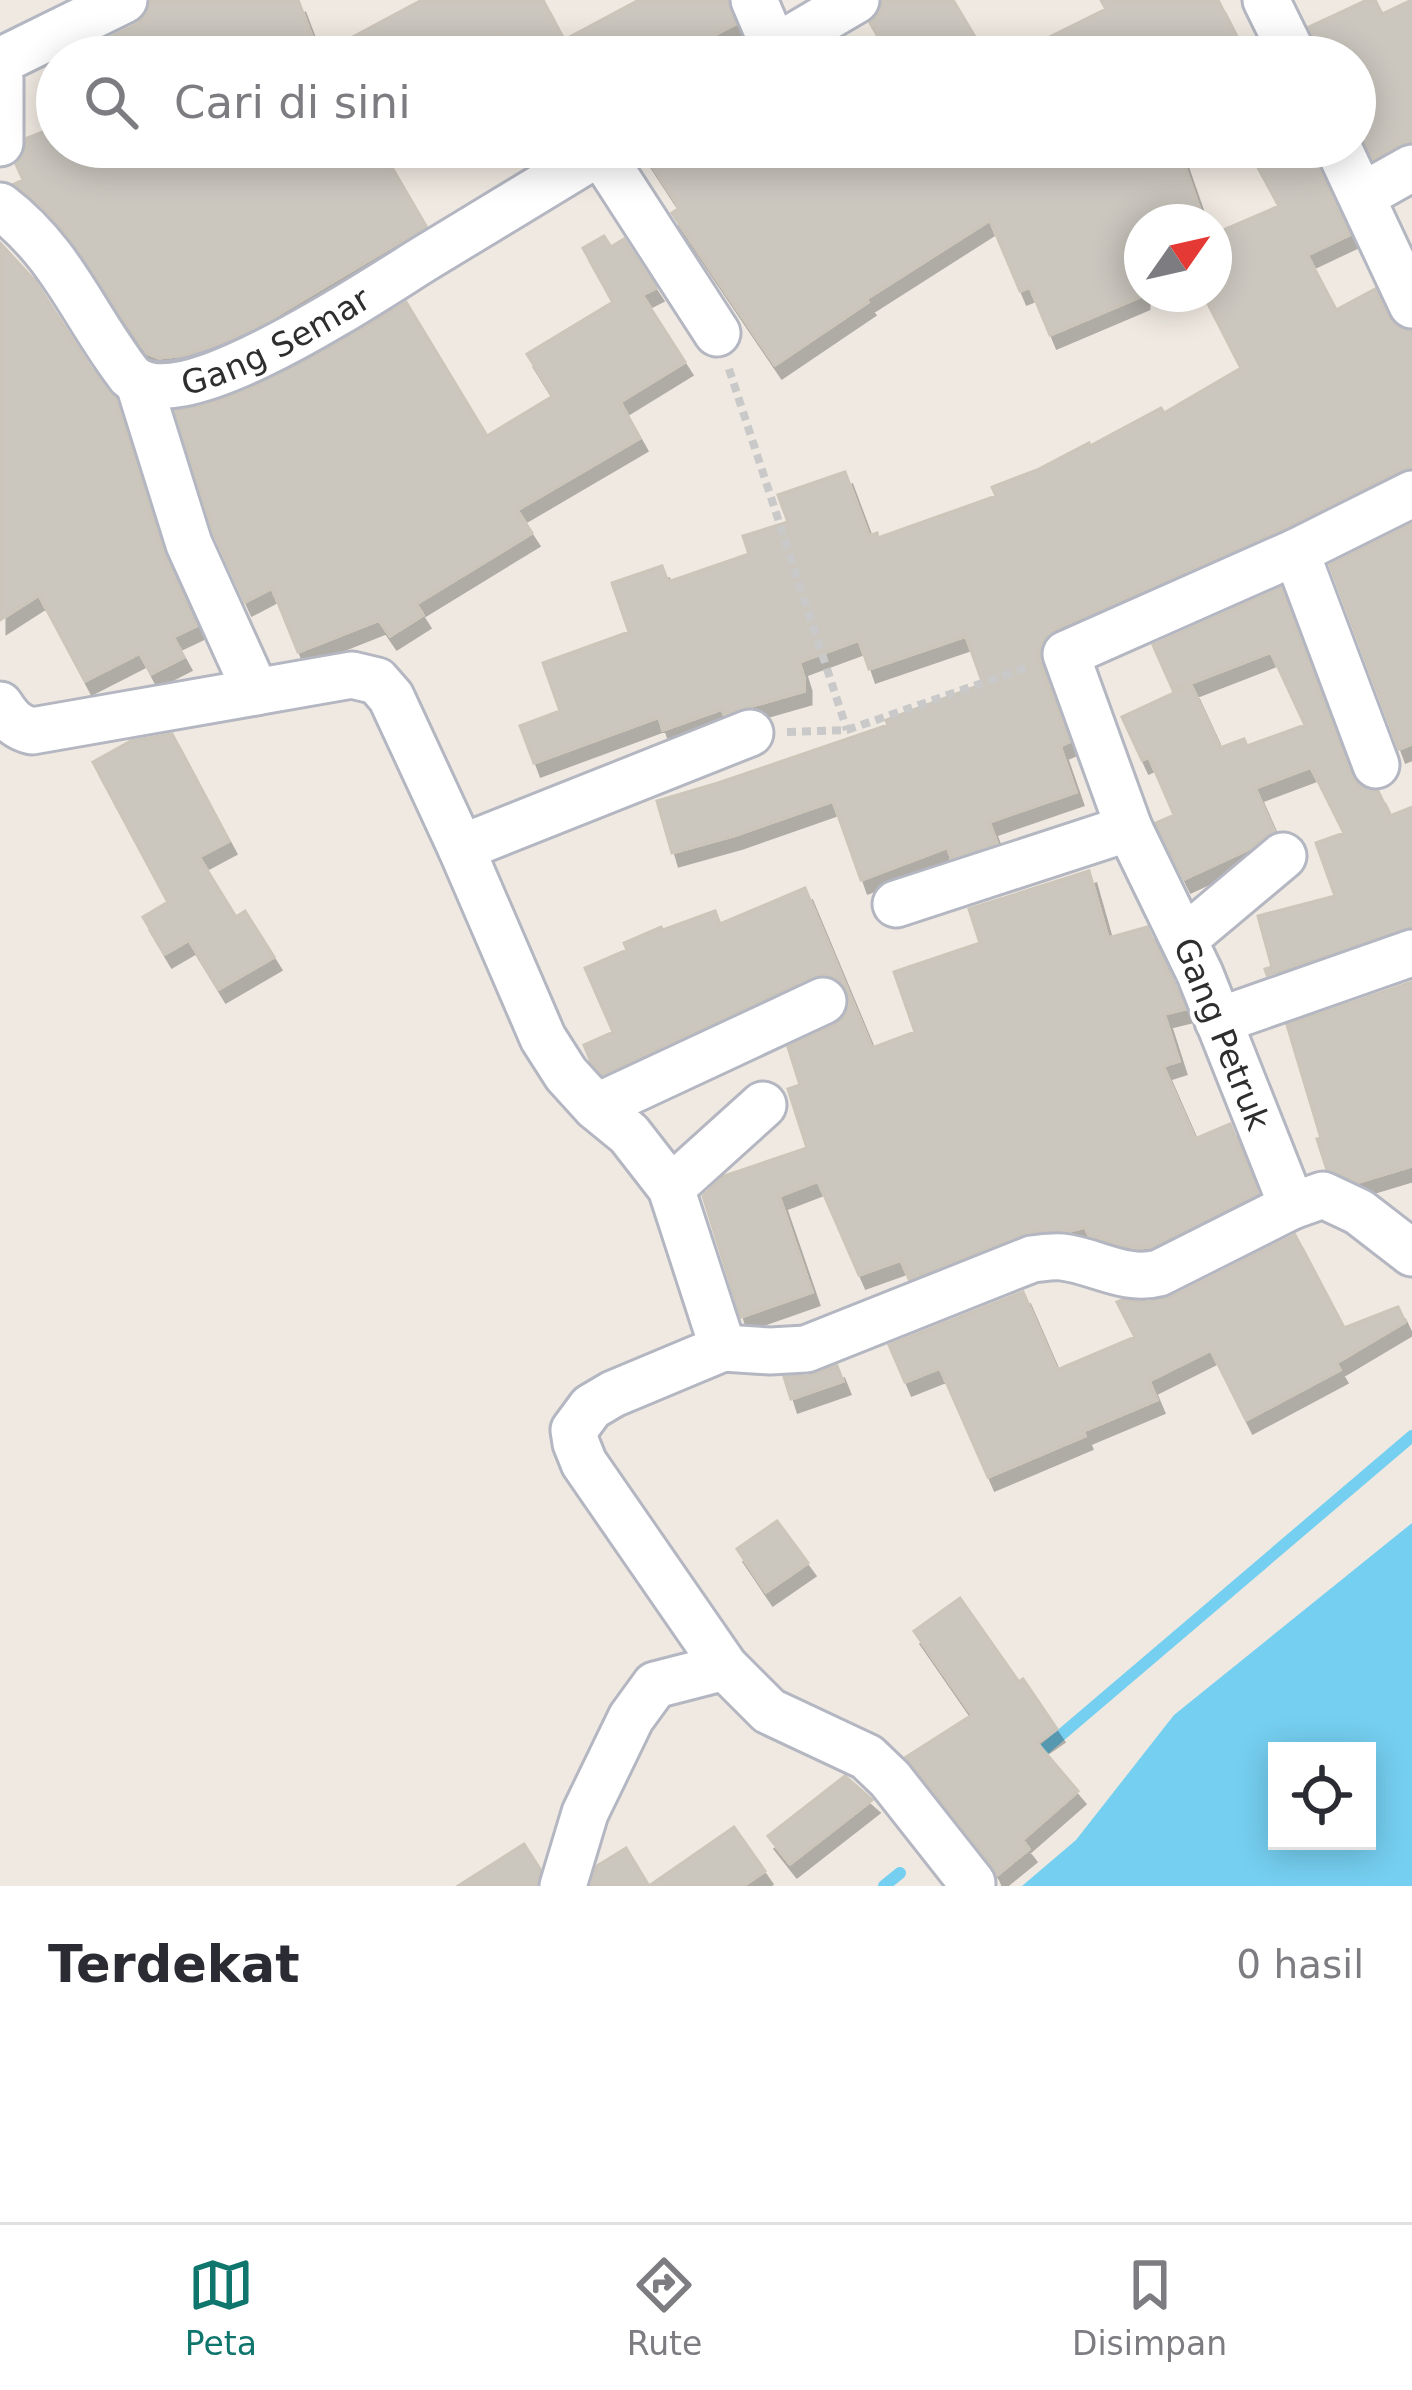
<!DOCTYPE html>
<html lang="id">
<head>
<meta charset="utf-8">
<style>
  :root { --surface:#fff; --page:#f7f7f7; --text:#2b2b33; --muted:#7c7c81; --line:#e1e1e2; --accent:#0f766e }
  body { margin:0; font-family:"DejaVu Sans",sans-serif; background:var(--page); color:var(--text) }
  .controls { position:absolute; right:36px; bottom:36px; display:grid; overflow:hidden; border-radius:0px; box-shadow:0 6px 30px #0003 }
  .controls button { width:108px; height:108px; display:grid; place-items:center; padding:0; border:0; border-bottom:3px solid var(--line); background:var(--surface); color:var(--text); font:60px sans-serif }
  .compass { position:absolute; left:1124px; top:204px; width:108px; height:108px; border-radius:50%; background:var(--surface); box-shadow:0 6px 30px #0003; rotate:56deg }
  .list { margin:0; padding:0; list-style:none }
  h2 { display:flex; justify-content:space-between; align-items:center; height:156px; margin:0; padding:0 48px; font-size:51px }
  h2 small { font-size:39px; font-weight:400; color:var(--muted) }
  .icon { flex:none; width:66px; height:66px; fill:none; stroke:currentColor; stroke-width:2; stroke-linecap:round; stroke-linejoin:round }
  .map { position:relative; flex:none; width:1412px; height:1886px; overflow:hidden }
  .search { position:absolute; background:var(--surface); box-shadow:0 6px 30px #0003; left:36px; right:36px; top:36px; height:132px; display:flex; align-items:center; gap:30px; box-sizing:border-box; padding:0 42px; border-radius:66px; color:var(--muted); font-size:45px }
  .sheet { height:336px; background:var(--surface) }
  nav { display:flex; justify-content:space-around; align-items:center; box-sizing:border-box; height:168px; border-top:3px solid var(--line); background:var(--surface); font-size:33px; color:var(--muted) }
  nav a { display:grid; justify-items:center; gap:6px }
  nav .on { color:var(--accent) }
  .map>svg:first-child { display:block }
  .water { fill:#75cff0; fill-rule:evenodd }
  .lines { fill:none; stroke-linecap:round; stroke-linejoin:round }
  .stream { stroke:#75cff0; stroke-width:12 }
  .building { fill:#cbc7bf; stroke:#cbc5ba; stroke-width:3; filter:url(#shadow) }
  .minor-casing { stroke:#b4b7c1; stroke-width:51 }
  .path { stroke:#c9c9c9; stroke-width:8; stroke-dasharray:9 6; stroke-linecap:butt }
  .minor { stroke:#fff; stroke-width:45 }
  .labels { text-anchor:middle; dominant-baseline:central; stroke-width:9; stroke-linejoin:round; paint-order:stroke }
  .street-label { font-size:33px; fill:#2e2e2e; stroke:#fff }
</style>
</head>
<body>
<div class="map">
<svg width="1412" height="1886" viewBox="0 0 1412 1886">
  <defs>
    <filter id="shadow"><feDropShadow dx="7" dy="13" stdDeviation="0" flood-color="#0004"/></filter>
  </defs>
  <rect width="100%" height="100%" fill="#efe9e1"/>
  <!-- water -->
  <path class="water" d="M1412 1523V1886H1022L1076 1840 1174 1715ZM1277 1751H1367V1841H1277Z"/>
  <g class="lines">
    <!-- stream -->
    <path class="stream" d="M1034 1758 1412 1436
      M884 1886 900 1873"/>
  </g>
  <!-- building -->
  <path class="building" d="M151 0H298L319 55 422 0H543L564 40 639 0H728L735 24 673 57H509L497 34 454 57H69L137 24 147 14Z
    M883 0H953L987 57H890L870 23 880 12Z
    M1101 0H1218L1247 57 1261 50 1264 57H1009L1106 9Z
    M1367 0H1375L1382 14 1412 0V141L1399 144 1373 159 1355 126V57H1321L1309 27Z
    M48 130 55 147H380L426 226 267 321 223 342 185 355 159 358 147 353 62 228 39 204 14 184 23 180 16 164 24 155 27 138Z
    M640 147H1178L1201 213 1174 222H1142V233L1130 237 1142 265V296L1050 335 1030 287 1020 291 990 220 866 299 868 302 775 365 672 213 678 209 677 204Z
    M1247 147H1311L1314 158 1349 235 1307 255 1336 310 1375 289 1388 316 1396 326 1412 332V467L1400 470 1284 528 1055 629 1045 637 1040 649V662L1069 742 1060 746 1076 792 989 822 997 843 951 858 948 847 861 880 833 801 736 835 672 853 657 801 718 783 888 725 886 720 983 684 966 636 869 669 859 640 799 662 804 678V691L724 714 722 709 663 730 659 717 534 763 520 726 560 711 543 663 629 632 612 583 662 566 668 582 749 554 743 536 788 522 778 495 845 472 869 536 877 533 878 538 996 496 992 487 1037 470 1089 443 1090 446 1161 408 1164 413 1241 368 1203 294H1214V234L1279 206Z
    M604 236 611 247 624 239 656 288 642 295 685 362 620 402 640 438 517 510 532 533 416 604 423 615 390 636 379 620 298 652 272 588 245 602 214 534 175 410 199 407 245 391 337 344 406 302 487 436 553 396 527 354 613 302 583 248Z
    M0 243 35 281 91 368 115 397 163 552 196 626 173 637 184 657 151 674 140 653 85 681 39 595 0 620Z
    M1412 524V744L1399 749 1330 565Z
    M1281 588 1351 776 1360 786 1378 791 1390 816 1412 807V927L1267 975 1265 969 1272 967 1258 916 1335 896 1316 843 1344 833 1311 767 1255 788 1274 831 1249 849 1184 879 1156 823 1174 815 1149 757 1142 760 1122 717 1191 685 1220 748 1244 739 1247 746 1305 725 1271 652 1173 690 1153 645Z
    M172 734 229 841 199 857 236 917 245 911 274 957 219 989 189 940 165 954 143 917 168 902 93 762 131 741Z
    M1089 871 1108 938 1147 927 1185 1009 1164 1014 1179 1061 1163 1066 1195 1139 1230 1124 1258 1193 1151 1247 1137 1248 1118 1244 1089 1235 1085 1227 1070 1231 1029 1232 909 1279 901 1260 859 1275 818 1181 779 1196 812 1292 741 1317 703 1196 724 1176 807 1148 788 1089 800 1085 788 1047 834 1025 844 1017 850 1004 848 991 837 978 824 974 812 977 603 1074 591 1062 584 1045 613 1032 585 968 627 950 624 943 661 927 663 930 715 911 720 924 805 888 872 1048 915 1032 894 972 980 943 969 909Z
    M1412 982V1166L1359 1182 1335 1171 1327 1170 1317 1139 1321 1138 1287 1025Z
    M1295 1235 1344 1328 1398 1307 1405 1322 1336 1363 1340 1370 1246 1420 1211 1350 1149 1381 1157 1400 1083 1431 1085 1436 988 1477 940 1368 905 1382 889 1345 1023 1292 1057 1370 1135 1337 1117 1302 1122 1300 1150 1302 1171 1297Z
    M837 1366 843 1381 791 1399 784 1377 808 1376Z
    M777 1521 808 1563 766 1592 737 1549Z
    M960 1598 1019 1682 1023 1679 1057 1729 1037 1743 1078 1791 1022 1840 1029 1849 997 1875 993 1866 906 1757 972 1715 914 1631Z
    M845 1776 872 1800 790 1864 768 1836Z
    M734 1827 765 1871 743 1886H591L597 1866 626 1848 649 1886Z
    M524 1844 540 1869 537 1886H458Z"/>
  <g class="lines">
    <defs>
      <g id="minor">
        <path d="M754 0 774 47"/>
        <path d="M1266 0 1294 57"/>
        <path d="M759 57 856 0"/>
        <path d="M0 61 124 0"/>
        <path d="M0 79V143"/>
        <path d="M609 147 600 152 717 333"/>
        <path d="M1338 147 1412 305"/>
        <path d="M1362 196 1412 168"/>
        <path id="s1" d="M0 206C63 254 83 315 130 376 182 422 376 288 427 257 484 222 542 187 600 152"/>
        <path d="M139 384 189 544 256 692"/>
        <path d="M1296 552 1376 765"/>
        <path d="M0 705C9 719 16 727 32 731L352 675 377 681 391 697 461 848 543 1038 566 1074 596 1107 629 1134 671 1188 723 1348 613 1394 591 1407 574 1430 576 1443 584 1463 725 1667 769 1711 867 1757 890 1779 972 1883"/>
        <path d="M461 848 750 733"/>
        <path d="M896 904 1129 828"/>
        <path d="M1184 939 1283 856"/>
        <path d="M1218 1021 1412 953"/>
        <path d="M596 1107 823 1001"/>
        <path d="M671 1188 763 1105"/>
        <path d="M1292 1206 1323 1195 1359 1212 1412 1253"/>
        <path d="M723 1348 770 1351 806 1349 1032 1259C1042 1258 1052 1256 1062 1257 1096 1261 1125 1282 1159 1273L1292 1206 1200 974 1129 828 1066 654 1296 552 1412 494"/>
        <path d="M563 1886 585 1813 631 1718 655 1685 725 1667"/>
      </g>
    </defs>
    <!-- minor casing -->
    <use href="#minor" class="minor-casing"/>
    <!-- path -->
    <path class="path" d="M729 369 847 730
      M787 732 847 730 1031 666"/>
    <!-- minor -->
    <use href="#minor" class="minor"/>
  </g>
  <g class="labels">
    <!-- street labels -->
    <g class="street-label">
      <text stroke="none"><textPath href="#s1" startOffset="372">Gang Semar</textPath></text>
      <text transform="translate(1222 1034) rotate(68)">Gang Petruk</text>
    </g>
  </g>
</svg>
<div class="controls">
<button><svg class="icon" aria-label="locate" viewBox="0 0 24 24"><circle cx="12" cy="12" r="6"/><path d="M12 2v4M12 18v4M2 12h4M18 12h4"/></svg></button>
</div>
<svg class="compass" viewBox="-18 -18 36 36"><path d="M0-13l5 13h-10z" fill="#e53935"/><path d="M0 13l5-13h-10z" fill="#7c7c81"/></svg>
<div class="search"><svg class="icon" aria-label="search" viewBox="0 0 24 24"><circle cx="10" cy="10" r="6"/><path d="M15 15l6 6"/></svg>Cari di sini</div>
</div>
<section class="sheet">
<h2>Terdekat<small>0 hasil</small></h2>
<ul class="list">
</ul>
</section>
<nav>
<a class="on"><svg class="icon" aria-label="map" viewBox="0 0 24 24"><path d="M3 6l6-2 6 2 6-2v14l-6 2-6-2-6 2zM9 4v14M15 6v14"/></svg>Peta</a>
<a><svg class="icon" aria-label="directions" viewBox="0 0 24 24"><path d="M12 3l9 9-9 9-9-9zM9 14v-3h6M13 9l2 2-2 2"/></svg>Rute</a>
<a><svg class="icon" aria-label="saved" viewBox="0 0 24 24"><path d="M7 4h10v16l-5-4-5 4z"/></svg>Disimpan</a>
</nav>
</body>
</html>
